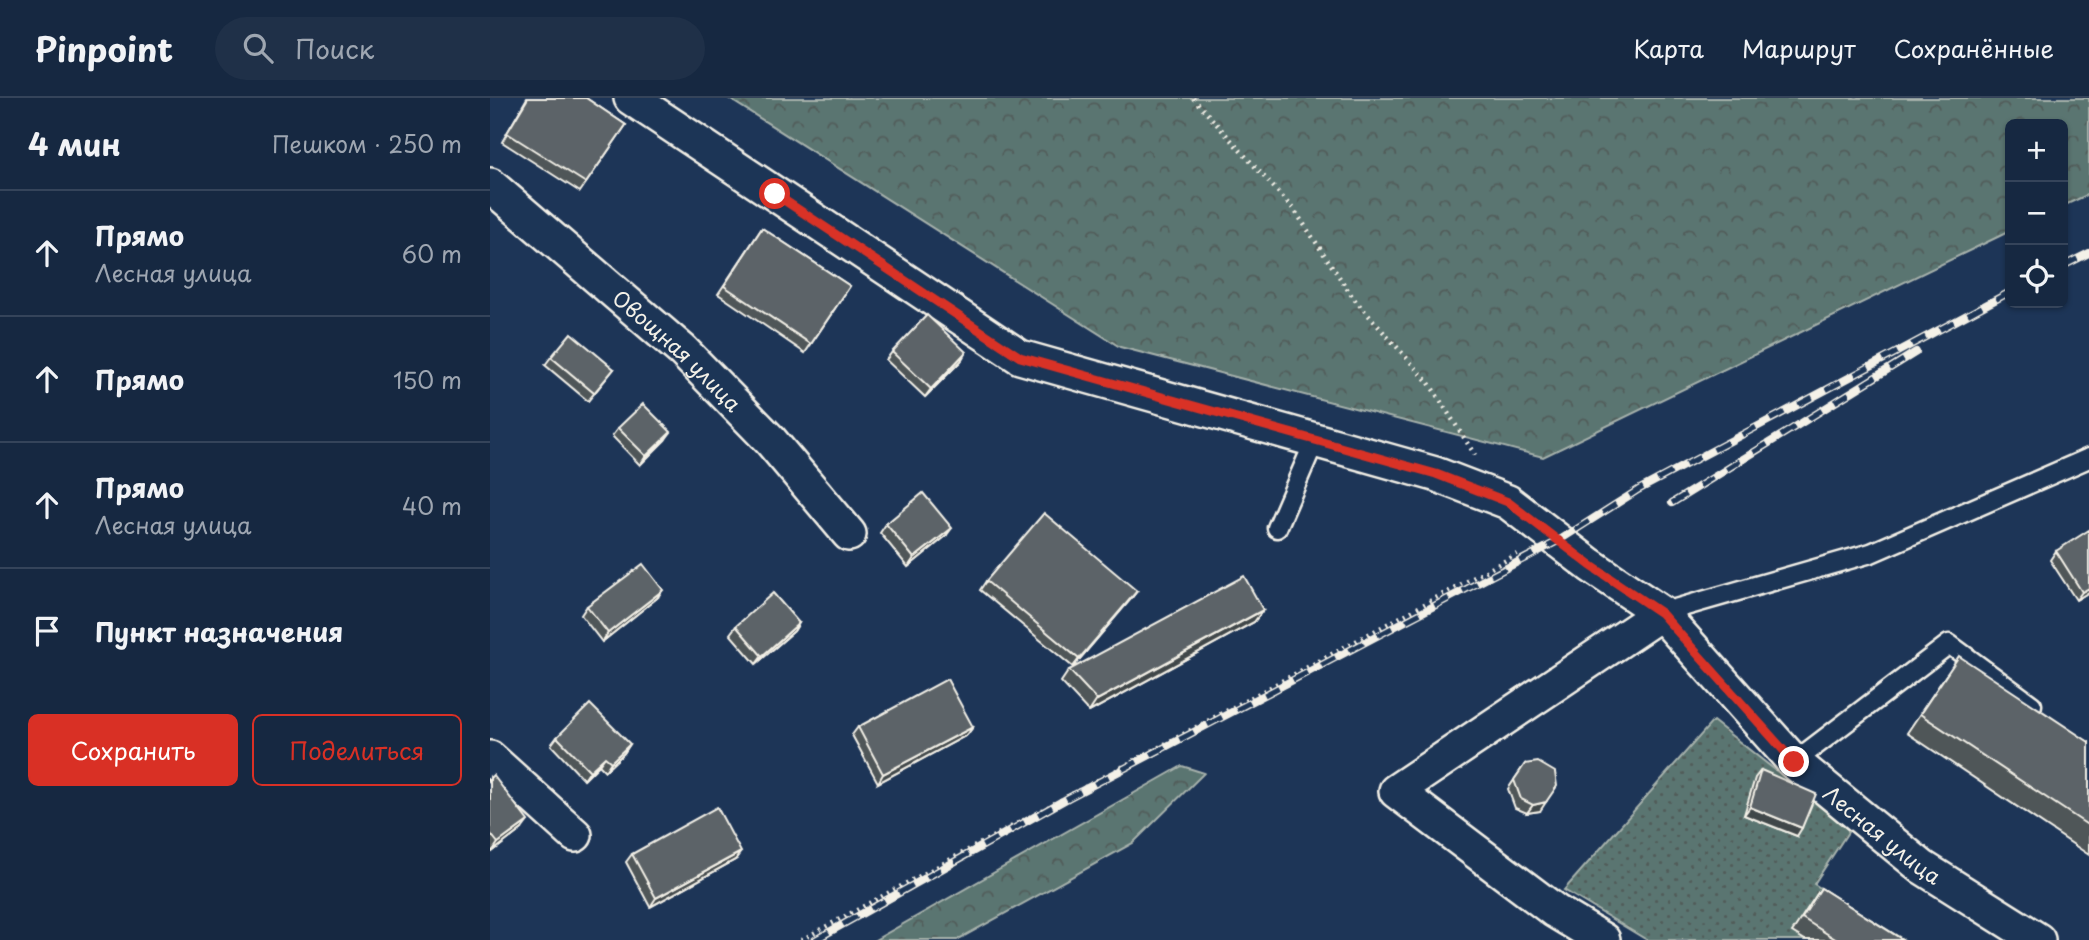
<!DOCTYPE html>
<html lang="ru">
<head>
<meta charset="utf-8">
<style>
  :root { --surface:#162841; --page:#1f3048; --text:#f1f3f6; --muted:#9ea6b1; --line:#35445a; --accent:#d93025 }
  body { margin:0; font-family:"Playpen Sans",sans-serif; background:var(--page); color:var(--text) }
  .controls { position:absolute; right:21px; top:21px; display:grid; overflow:hidden; border-radius:10px; box-shadow:0 2px 5px #0004 }
  .controls button { width:63px; height:63px; display:grid; place-items:center; padding:0; border:0; border-bottom:2px solid var(--line); background:var(--surface); color:var(--text); font:35px sans-serif }
  .stop { position:absolute; width:21px; height:21px; margin:-16px; border:5px solid #d93025; border-radius:50%; background:#fff }
  .stop.end { background:#d93025; border-color:#fff; box-shadow:0 2px 7px #0008 }
  .list { margin:0; padding:0; list-style:none }
  h2 { display:flex; justify-content:space-between; align-items:center; height:91px; margin:0; padding:0 28px; font-size:30px }
  h2 small { font-size:23px; font-weight:400; color:var(--muted) }
  .list li { display:grid; grid-template-columns:46px 1fr auto; gap:21px; align-items:center; box-sizing:border-box; height:126px; padding:0 28px; border-top:2px solid var(--line) }
  .list b { display:block; font-size:26px; white-space:nowrap }
  .list p { margin:0; font-size:23px; white-space:nowrap; color:var(--muted) }
  .list em { font-size:23px; font-style:normal; color:var(--muted) }
  .actions { display:flex; gap:14px; padding:21px 28px }
  .actions a { flex:1; padding:16px 0; border:2px solid var(--accent); border-radius:10px; text-align:center; font-size:24px; color:var(--accent) }
  .actions .main { background:var(--accent); color:#fff }
  .icon { flex:none; width:38px; height:38px; fill:none; stroke:currentColor; stroke-width:2; stroke-linecap:round; stroke-linejoin:round }
  .map { position:relative; flex:none; width:1599px; height:842px; overflow:hidden }
  header { display:flex; align-items:center; gap:42px; box-sizing:border-box; height:98px; padding:0 35px; background:var(--surface); border-bottom:2px solid var(--line) }
  header strong { font-size:33px }
  nav { display:flex; gap:38px; margin-inline-start:auto; font-size:24px }
  .search { width:490px; height:63px; background:var(--page); display:flex; align-items:center; gap:18px; box-sizing:border-box; padding:0 24px; border-radius:38px; color:var(--muted); font-size:26px }
  main { display:flex }
  aside { flex:1; background:var(--surface) }
  .map>svg:first-child { display:block }
  .forest { fill:url(#forest-crowns); stroke:#a7b2ac; stroke-width:2 }
  .garden { fill:url(#garden-dots); stroke:#a7b2ac; stroke-width:2 }
  .lines { fill:none; stroke-linecap:round; stroke-linejoin:round }
  .service-casing { stroke:#f4f1e8; stroke-width:23 }
  .minor-casing { stroke:#f4f1e8; stroke-width:38 }
  .path { stroke:#f4f1e8; stroke-width:4.5; stroke-dasharray:2 5; stroke-linecap:butt }
  .service { stroke:#1d3557; stroke-width:18 }
  .minor { stroke:#1d3557; stroke-width:33 }
  .rail-casing { stroke:#f4f1e8; stroke-width:8 }
  .rail { stroke:#1d3557; stroke-width:5; stroke-dasharray:16; stroke-linecap:butt }
  .wall { fill:#4f5659; stroke:#f4f1e8; stroke-width:2 }
  .shaded-wall { fill:#404649; stroke:#f4f1e8; stroke-width:2 }
  .building { fill:#5c6468; stroke:#f4f1e8; stroke-width:2 }
  .route { stroke:#d93025; stroke-width:9 }
  .labels { text-anchor:middle; dominant-baseline:central; stroke-width:6; stroke-linejoin:round; paint-order:stroke }
  .street-label { font-size:21px; fill:#f4f1e8; stroke:#1d3557 }
</style>
</head>
<body>
<header>
<strong>Pinpoint</strong>
<div class="search"><svg class="icon" aria-label="search" viewBox="0 0 24 24"><circle cx="10" cy="10" r="6"/><path d="M15 15l6 6"/></svg>Поиск</div>
<nav><a>Карта</a><a>Маршрут</a><a>Сохранённые</a></nav>
</header>
<main>
<aside>
<h2>4 мин<small>Пешком · 250 m</small></h2>
<ul class="list">
<li><svg class="icon" aria-label="ahead" viewBox="0 0 24 24"><path d="M12 20V5M6 11l6-6 6 6"/></svg><div><b>Прямо</b><p>Лесная улица</p></div><em>60 m</em></li>
<li><svg class="icon" aria-label="ahead" viewBox="0 0 24 24"><path d="M12 20V5M6 11l6-6 6 6"/></svg><div><b>Прямо</b></div><em>150 m</em></li>
<li><svg class="icon" aria-label="ahead" viewBox="0 0 24 24"><path d="M12 20V5M6 11l6-6 6 6"/></svg><div><b>Прямо</b><p>Лесная улица</p></div><em>40 m</em></li>
<li><svg class="icon" aria-label="arrive" viewBox="0 0 24 24"><path d="M6 21V4h12l-3 4 3 4H6"/></svg><div><b>Пункт назначения</b></div></li>
</ul>
<div class="actions"><a class="main">Сохранить</a><a>Поделиться</a></div>
</aside>
<div class="map">
<svg width="1599" height="842" viewBox="0 0 1599 842">
  <defs>
    <pattern id="forest-crowns" width="20" height="18" patternUnits="userSpaceOnUse" patternTransform="scale(1.75)"><rect width="20" height="18" fill="#5a7471"/><path d="M2 6a3 3 0 1 1 6 0M12 15a3 3 0 1 1 6 0" fill="none" stroke="#515c59"/></pattern>
    <pattern id="garden-dots" width="8" height="8" patternUnits="userSpaceOnUse" patternTransform="scale(1.75)"><rect width="8" height="8" fill="#5a7471"/><path d="M2 2h.1M6 6h.1" fill="none" stroke="#515c59" stroke-width="1.8" stroke-linecap="round"/></pattern>
  </defs>
  <rect width="100%" height="100%" fill="#1d3557"/>
  <filter id="ink" filterUnits="userSpaceOnUse"><feTurbulence type="fractalNoise" baseFrequency=".0143" numOctaves="2"/><feDisplacementMap in="SourceGraphic" scale="14" xChannelSelector="R" yChannelSelector="G"/><feConvolveMatrix kernelMatrix="1 2 1 2 8 2 1 2 1" color-interpolation-filters="sRGB"/></filter>
  <g filter="url(#ink)">
    <!-- forest -->
    <path class="forest" d="M238 0H1599V96L1573 108V26H1520V133L1053 359 630 249Z
      M692 668 714 675 643 745 467 842H385Z"/>
    <!-- garden -->
    <path class="garden" d="M1223 623 1360 731 1324 786 1414 842H1157L1074 792Z"/>
    <g class="lines">
      <defs>
        <path id="service" d="M787 430 825 342
          M1171 515 1381 455 1599 360
          M1304 664 1459 546 1542 607"/>
        <g id="minor">
          <path id="s1" d="M141 0 530 259 945 376 1018 404 1100 467 1171 515 1304 664 1432 769 1548 842"/>
          <path id="s2" d="M0 87 193 253 280 342 359 436"/>
          <path d="M0 660 85 737"/>
          <path d="M1113 842 1065 813 906 693 1171 515"/>
        </g>
      </defs>
      <!-- service casing -->
      <use href="#service" class="service-casing"/>
      <!-- minor casing -->
      <use href="#minor" class="minor-casing"/>
      <!-- path -->
      <path class="path" d="M703 0 805 113 864 201 939 285 985 357
        M311 842 1031 454"/>
      <!-- service -->
      <use href="#service" class="service"/>
      <!-- minor -->
      <use href="#minor" class="minor"/>
      <defs>
        <path id="rail" d="M1573 168 1599 155
          M1182 405 1426 254
          M325 842 578 700 1068 443 1148 392 1520 194"/>
      </defs>
      <!-- rail casing -->
      <use href="#rail" class="rail-casing"/>
      <!-- rail -->
      <use href="#rail" class="rail"/>
    </g>
    <!-- wall -->
    <path class="wall" d="M37 0H96L136 27 90 94 12 44Z
      M272 130 360 188 315 255 228 196Z
      M402 254 471 263 435 299 396 262Z
      M61 259 124 271 98 303 55 267Z
      M128 330 175 342 150 367 122 338Z
      M396 426 456 438 418 469 390 435Z
      M1566 453 1599 494 1586 502 1560 462Z
      M496 483 647 493 583 569 490 492Z
      M167 500 112 544 91 517 97 508Z
      M773 512 764 524 599 614 571 584 579 572Z
      M309 525 304 533 266 566 240 536 246 528Z
      M1456 577 1599 644V757L1417 635Z
      M368 629H483L477 637 388 685 362 637Z
      M67 639 140 646 134 655 115 673 109 667 94 682 61 647Z
      M1035 666 1050 713 1037 715 1025 710 1018 691Z
      M1271 672 1307 738 1254 717 1265 680Z
      M0 680 32 731 2 754 0 751Z
      M142 756 245 762 160 809 136 764Z
      M1331 790 1413 842H1315L1302 834Z"/>
    <!-- shaded-wall -->
    <path class="shaded-wall" d="M476 254 471 263 435 299 441 291Z
      M181 334 175 342 150 367 156 358Z
      M462 430 456 438 418 469 424 460Z
      M1599 490V494L1586 502 1592 494Z
      M173 492 167 500 112 544 118 535Z
      M647 493 641 501 583 569 589 561Z
      M773 512 764 524 599 614 607 602Z
      M309 525 304 533 266 566 272 558Z
      M483 629 477 637 388 685 393 676Z
      M140 646 134 655 115 673 121 664Z
      M115 659 109 667 94 682 100 673Z
      M1056 704 1050 713 1037 715 1043 707Z
      M1260 709 1312 730 1307 738 1254 717Z
      M38 723 32 731 2 754 8 745Z
      M251 754 245 762 160 809 166 800Z"/>
    <!-- building -->
    <path class="building" d="M38 0H96L136 27 96 85 17 35Z
      M272 130 360 188 321 246 234 188Z
      M437 217 476 254 441 291 402 254Z
      M81 235 124 271 104 295 61 259Z
      M153 306 181 334 156 358 128 330Z
      M433 395 462 430 424 460 396 426Z
      M554 415 647 493 589 561 496 483Z
      M1599 432V490L1592 494 1566 453Z
      M153 466 173 492 118 535 97 508Z
      M754 478 773 512 607 602 579 572Z
      M283 495 309 525 272 558 246 528Z
      M1469 558 1599 644V728L1430 616Z
      M457 581 483 629 393 676 368 629Z
      M100 606 140 646 121 664 115 659 100 673 67 639Z
      M1048 664 1065 674 1067 688 1056 704 1043 707 1031 701 1024 682 1035 666Z
      M1271 672 1326 696 1312 730 1260 709Z
      M3 677 38 723 8 745 0 735V680Z
      M227 709 251 754 166 800 142 756Z
      M1331 790 1413 842H1347L1312 820Z"/>
  </g>
  <g class="lines" filter="url(#ink)">
    <!-- route -->
    <path class="route" d="M285 96 530 259 946 376 1018 404 1100 467 1171 515 1304 664"/>
  </g>
  <g class="labels">
    <!-- street labels -->
    <g class="street-label">
      <text stroke="none"><textPath href="#s2" startOffset="250">Овощная улица</textPath></text>
      <text stroke="none"><textPath href="#s1" startOffset="1480">Лесная улица</textPath></text>
    </g>
  </g>
</svg>
<div class="controls">
<button>+</button>
<button>−</button>
<button><svg class="icon" aria-label="locate" viewBox="0 0 24 24"><circle cx="12" cy="12" r="6"/><path d="M12 2v4M12 18v4M2 12h4M18 12h4"/></svg></button>
</div>
<div class="stop" style="left:285px;top:96px"></div>
<div class="stop end" style="left:1304px;top:664px"></div>
</div>
</main>
</body>
</html>
